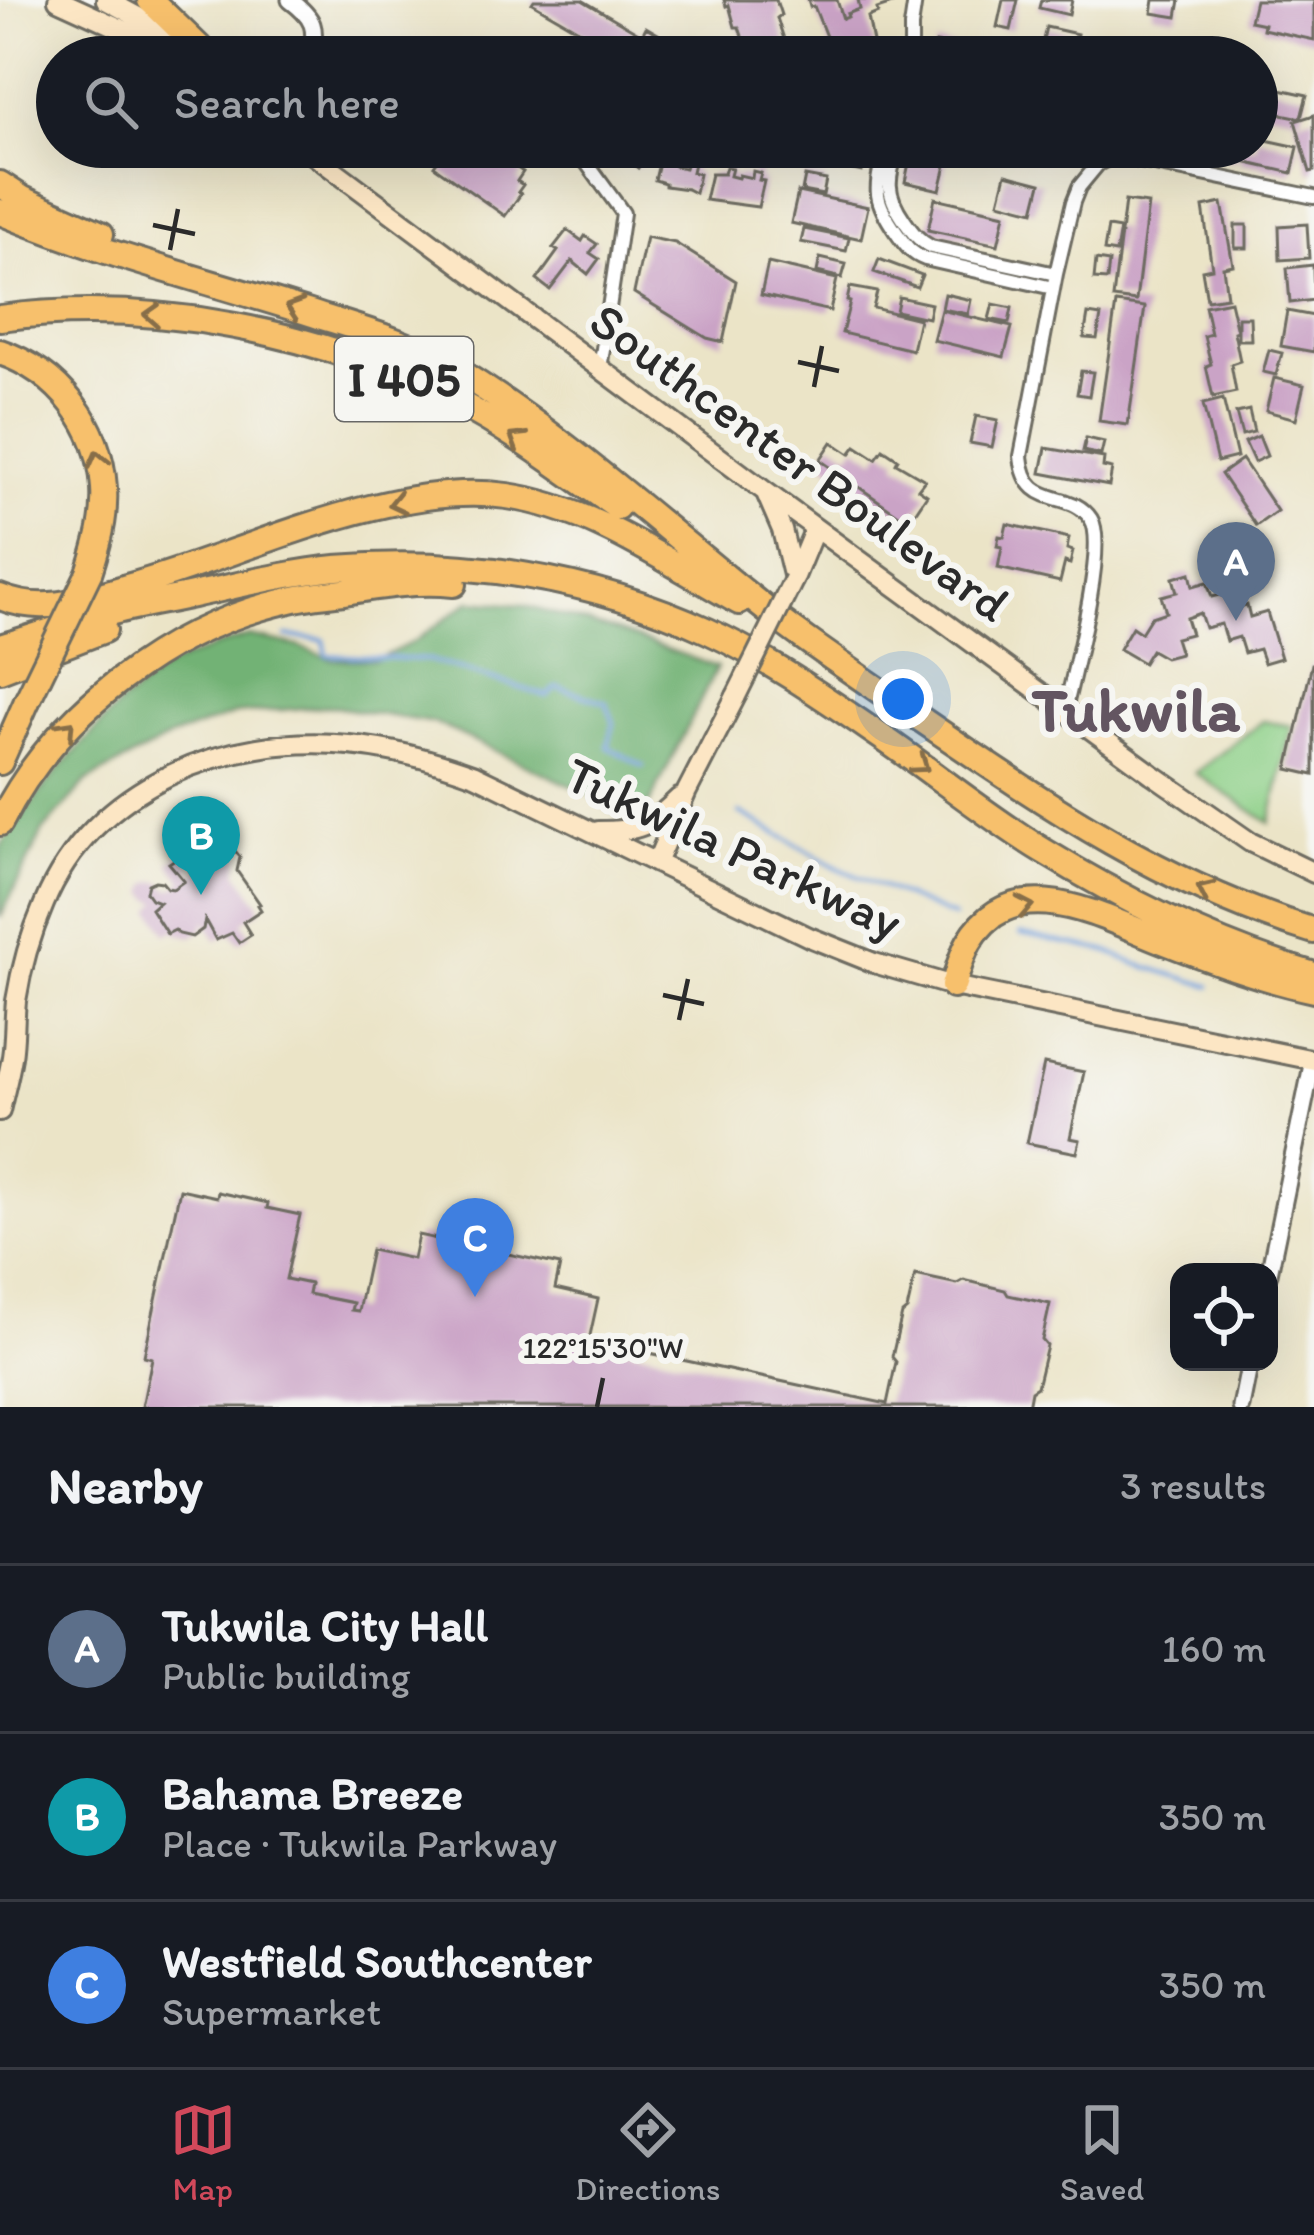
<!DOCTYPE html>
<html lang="en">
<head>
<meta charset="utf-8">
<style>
  :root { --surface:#171b24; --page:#20242c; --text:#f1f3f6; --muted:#9ea1a6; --line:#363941; --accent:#d1495b }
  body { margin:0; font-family:Itim,sans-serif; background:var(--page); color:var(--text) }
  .controls { position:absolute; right:36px; bottom:36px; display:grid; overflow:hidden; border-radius:24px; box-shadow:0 12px 48px #0002 }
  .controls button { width:108px; height:108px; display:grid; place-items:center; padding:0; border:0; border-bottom:3px solid var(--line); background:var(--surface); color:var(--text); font:60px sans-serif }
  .you { position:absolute; left:903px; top:699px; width:42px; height:42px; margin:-30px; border:9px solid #fff; border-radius:50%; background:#1a73e8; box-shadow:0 0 0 18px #1a73e833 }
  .badge { display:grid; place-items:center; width:78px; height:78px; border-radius:50%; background:var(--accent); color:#fff; font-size:39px; font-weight:700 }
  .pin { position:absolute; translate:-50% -99px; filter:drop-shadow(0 3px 6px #0008) }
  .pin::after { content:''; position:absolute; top:63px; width:42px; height:36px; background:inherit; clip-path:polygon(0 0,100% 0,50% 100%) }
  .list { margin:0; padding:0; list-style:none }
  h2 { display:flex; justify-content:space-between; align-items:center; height:156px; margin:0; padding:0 48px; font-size:51px }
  h2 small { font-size:39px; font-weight:400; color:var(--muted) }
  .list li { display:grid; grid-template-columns:78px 1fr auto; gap:36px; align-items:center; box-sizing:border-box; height:168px; padding:0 48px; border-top:3px solid var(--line) }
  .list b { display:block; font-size:45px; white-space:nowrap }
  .list p { margin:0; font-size:39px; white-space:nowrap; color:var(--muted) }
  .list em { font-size:39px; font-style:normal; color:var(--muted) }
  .icon { flex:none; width:66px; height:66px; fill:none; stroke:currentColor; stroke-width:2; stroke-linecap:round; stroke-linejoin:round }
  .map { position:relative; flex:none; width:1314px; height:1407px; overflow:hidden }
  .search { position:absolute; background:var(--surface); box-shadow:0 12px 48px #0002; left:36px; right:36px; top:36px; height:132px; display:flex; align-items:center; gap:30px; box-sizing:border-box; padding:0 42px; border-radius:66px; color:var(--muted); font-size:45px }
  .sheet { height:660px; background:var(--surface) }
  nav { display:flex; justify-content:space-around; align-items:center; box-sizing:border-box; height:168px; border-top:3px solid var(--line); background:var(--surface); font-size:33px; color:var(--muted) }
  nav a { display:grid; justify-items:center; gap:6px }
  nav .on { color:var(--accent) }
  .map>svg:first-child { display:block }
  .green { fill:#8ed088; stroke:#5c7e5a; stroke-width:3 }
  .forest { fill:#72b274; stroke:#4e6e50; stroke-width:3 }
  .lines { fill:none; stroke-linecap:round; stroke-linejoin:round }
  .stream { stroke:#709ed9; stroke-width:4.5 }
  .building { fill:#caa3c6 }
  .minor-casing { stroke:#6e6c62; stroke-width:18 }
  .tertiary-casing { stroke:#6e6c62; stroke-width:21 }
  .secondary-casing { stroke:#6e6c62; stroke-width:24 }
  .motorway-casing { stroke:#6e6c62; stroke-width:30 }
  .minor { stroke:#fff; stroke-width:12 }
  .tertiary { stroke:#fff; stroke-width:15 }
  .secondary { stroke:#fce6c4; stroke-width:18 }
  .motorway { stroke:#f7c06c; stroke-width:24 }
  .secondary-bridge-casing { stroke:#6e6c62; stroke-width:24; stroke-linecap:butt }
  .motorway-bridge-casing { stroke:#6e6c62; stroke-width:30; stroke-linecap:butt }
  .secondary-bridge { stroke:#fce6c4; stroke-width:18 }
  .motorway-bridge { stroke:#f7c06c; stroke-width:24 }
  .oneway { stroke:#876e48 }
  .ticks { fill:none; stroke:#2b2b2b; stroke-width:4.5 }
  .labels { text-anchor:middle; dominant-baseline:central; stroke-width:12; stroke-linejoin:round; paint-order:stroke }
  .shield { fill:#f6f6f2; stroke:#686867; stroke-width:3 }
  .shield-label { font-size:48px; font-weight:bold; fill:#2b2b2b }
  .street-label { font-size:51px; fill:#2b2b2b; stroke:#f6f6f2 }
  .district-label { font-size:63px; font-weight:bold; fill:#635561; stroke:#f6f6f2 }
  .ticks-label { font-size:30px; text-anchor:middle; fill:#2b2b2b; stroke:#f6f6f2; stroke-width:12; stroke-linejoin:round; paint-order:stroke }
</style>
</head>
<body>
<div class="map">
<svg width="1314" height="1407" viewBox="0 0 1314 1407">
  <rect width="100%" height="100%" fill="#f6f6f2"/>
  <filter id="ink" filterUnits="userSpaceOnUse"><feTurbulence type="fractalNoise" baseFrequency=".00833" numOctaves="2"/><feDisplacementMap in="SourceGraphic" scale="24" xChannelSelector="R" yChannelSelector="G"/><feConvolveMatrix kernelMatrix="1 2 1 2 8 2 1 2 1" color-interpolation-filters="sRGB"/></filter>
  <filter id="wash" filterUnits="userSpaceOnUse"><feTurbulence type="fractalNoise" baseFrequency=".004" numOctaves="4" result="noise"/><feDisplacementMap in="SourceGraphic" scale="48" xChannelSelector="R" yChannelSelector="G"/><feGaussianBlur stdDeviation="2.7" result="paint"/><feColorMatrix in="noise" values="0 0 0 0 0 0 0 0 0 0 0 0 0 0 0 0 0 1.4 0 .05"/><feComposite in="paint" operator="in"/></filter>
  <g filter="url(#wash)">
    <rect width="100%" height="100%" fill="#ebe4c7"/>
    <!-- green -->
    <path class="green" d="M1263 721 1292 726 1270 823 1195 773Z"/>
    <!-- forest -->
    <path class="forest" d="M470 601 522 605 616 631 717 667 650 803 628 816 611 811 591 795 435 723 328 706 235 714 171 737 87 781 43 831 0 918V848L8 832 59 769 118 706 168 666 217 646 249 636 298 646 332 659 376 660 415 641Z"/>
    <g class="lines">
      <!-- stream -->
      <path class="stream" d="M287 636 324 640 327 655 429 660 547 696 557 687 606 702 614 723 608 747 643 766
        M740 813 838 868 953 917
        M1020 934 1106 951 1137 964 1210 986"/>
    </g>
    <g id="blocks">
      <!-- building -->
      <path class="building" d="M534 0H582L642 35 646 27 658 34 653 41 669 51 665 57H625L532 3Z
        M724 0H776L781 15 777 18 790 57H749L739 27H735L729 5 726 6Z
        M808 0H837L843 19 848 17 847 14 860 9 858 0H891L892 4 877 9 878 13 868 17 876 57H834L814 6 810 7Z
        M1003 0H1018L1011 30 997 27Z
        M1041 0H1072L1069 15 1039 8Z
        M1154 0H1180L1177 17 1152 13Z
        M1255 0H1314V40L1263 29 1264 24 1250 21Z
        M1046 27 1077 34 1072 57H1039Z
        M936 43 977 51 976 57 933 56Z
        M1257 84 1307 95 1301 118 1257 109Z
        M1314 115V171L1310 172 1295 121Z
        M1257 138 1298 147 1292 173 1239 161 1242 147H1257Z
        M447 147H501L496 153 523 172 517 181 523 185 518 192 521 194 505 216 434 166Z
        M550 147H563L573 161 565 167Z
        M604 147H642L649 151 638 168 619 154 617 158 602 150Z
        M985 147H1039L1048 149 1045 162Z
        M1183 147H1238L1235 161Z
        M821 148 865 158 862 172 818 162Z
        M911 153 947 161 940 190 905 182Z
        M661 155 676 159 675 166 685 168 687 162 694 163 692 172 699 174 695 193 687 189 665 186V183L655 180Z
        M726 167 732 168 730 176 738 178 739 175 752 178 753 171 761 173 759 180 764 181 758 207 705 200 711 174H724Z
        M1006 174 1041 183 1034 211 999 202Z
        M805 176 826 180 823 195 802 191Z
        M798 192 868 207 861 239 791 223Z
        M935 198 1005 214 998 245 928 230Z
        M1125 201 1148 204 1136 301 1113 298Z
        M1222 203 1233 265 1223 267 1227 297 1207 300 1202 270 1212 268 1203 207Z
        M1307 224 1309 258 1280 260 1279 226Z
        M1235 225H1247V248H1235Z
        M1108 227 1120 229 1116 253 1104 251Z
        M804 229 849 238 846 251 801 242Z
        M567 230 582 241 585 236 597 244 590 253 599 259 588 274 572 261 550 290 537 280 558 251 553 248Z
        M646 237 675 243 736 281 723 342 707 338 634 293Z
        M820 258 846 264 842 278 817 272Z
        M879 259 922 275 917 287 874 272Z
        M1096 260 1109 262 1107 280 1094 279Z
        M768 263 837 279 830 311 761 295Z
        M1313 265 1314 300 1290 303 1287 268Z
        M850 287 877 292 873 308 919 319 912 350 842 333 850 302 847 301Z
        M945 294 971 300 968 314 942 309Z
        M899 297 931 304 928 318 896 311Z
        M1230 301 1237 331 1234 332 1240 361 1231 364 1236 392 1213 397 1206 366 1211 364 1204 336 1211 334 1205 306Z
        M1116 303 1145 307 1128 425 1099 421Z
        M993 304 1012 308 1009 323 989 319Z
        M941 310 1012 327 1004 357 933 340Z
        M1287 311 1314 316V352L1281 346Z
        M1088 314 1101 316 1097 339 1084 338Z
        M1238 317H1250L1251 340H1238Z
        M1269 350 1282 353 1276 375 1263 372Z
        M1081 371 1093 372 1089 396 1077 394Z
        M1274 378 1304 385 1296 419 1266 411Z
        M1223 399 1237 457 1217 462 1203 404Z
        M1249 410 1254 432 1242 435 1236 413Z
        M976 416 998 420 992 447 970 443Z
        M1259 436 1267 456 1254 462 1245 442Z
        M1086 438 1104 442 1101 455 1083 451Z
        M832 442 850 454 856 446 876 459 883 449 898 459 896 463 925 480 918 489 927 495 909 522 820 460Z
        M1046 448 1104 458 1103 467 1112 469 1109 486 1041 473Z
        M1242 459 1277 511 1256 526 1221 474Z
        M1007 524 1069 538 1067 549 1073 551 1070 564 1065 562 1060 582 998 568 1002 547 997 546 999 536 1004 537Z
        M1190 573 1193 586 1207 582 1212 597 1227 593 1231 609 1247 605 1250 617 1267 612 1281 658 1264 663 1259 649 1244 653 1239 637 1226 641 1221 624 1205 628 1200 613 1186 618 1191 634 1175 638 1180 654 1165 658 1151 650 1143 663 1119 649 1132 627 1141 633 1151 617 1166 612 1161 596 1177 592 1173 578Z
        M1312 664H1314V775L1288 769Z
        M220 844 232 847 240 857 237 871 260 904 258 905 261 910 243 922 251 935 239 943 232 933 216 940 205 920 203 929 192 937 179 934 175 930 167 934 151 909 159 902 151 899 146 892 148 884 155 881 162 882 167 888 173 889 184 881 169 863 183 854 192 868 189 870 193 876 207 865 209 852Z
        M1044 1064 1084 1072 1070 1138 1080 1140 1077 1153 1027 1143Z
        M180 1189 217 1197 218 1192 268 1203 267 1208 300 1215 286 1279 310 1284 308 1294 353 1303 351 1310 358 1311 371 1250 413 1259 418 1235 560 1265 555 1289 598 1299 589 1340 887 1404 896 1362 892 1357 902 1314 907 1310 915 1275 957 1284 964 1280 1005 1290 1008 1295 1050 1304 1042 1340 1047 1346 1037 1387 1031 1391 1028 1407H142L152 1358 144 1356Z"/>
    </g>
  </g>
  <g filter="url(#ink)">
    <use href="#blocks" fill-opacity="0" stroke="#6e6c62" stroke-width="3"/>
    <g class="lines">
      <defs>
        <path id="minor" d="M911 51V27L915 0
          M575 147 623 213 600 369
          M885 147C876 189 871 196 896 232 905 245 910 253 925 259L1053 288
          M898 147C888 179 884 191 904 220 912 232 918 240 931 247L1056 274
          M1065 710C1073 675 1108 545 1091 519 1070 487 1026 512 1021 456L1056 274 1073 202 1079 187 1098 164 1110 158 1121 157 1314 197"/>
        <path id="tertiary" d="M290 0C314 18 318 28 310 57
          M1269 1274 1313 1060
          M1241 1407 1250 1362"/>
        <path id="secondary" d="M58 0 139 37 167 57
          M106 0 149 23 191 51
          M303 147 766 492 1152 774 1250 842 1314 873
          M766 493 782 530 794 579
          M794 579 815 528
          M598 831C640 831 649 827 679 798
          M656 863 687 791 736 696
          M0 1111C4 1093 9 1075 12 1057 15 1038 14 1020 16 1001 21 969 31 934 44 904 93 785 227 733 349 745 392 749 434 760 475 775L809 937 874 963 953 986 1314 1060"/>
        <path id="motorway" d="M150 0 209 57
          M0 184 23 199 101 234
          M0 212C100 254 206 280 310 313 353 327 406 341 446 364 555 429 649 515 748 595 804 641 865 680 925 722 1051 808 1166 886 1314 931
          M0 318C151 298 321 331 455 401 512 430 565 471 617 507
          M0 352C59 372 100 425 104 488 106 518 98 545 89 573
          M0 597C46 616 88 598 134 585 247 553 389 480 507 496 593 508 665 561 739 602
          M0 647C38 636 75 622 113 612 139 605 166 601 193 595 240 585 287 573 336 568 462 557 593 578 708 631 771 660 829 701 886 740 938 776 988 817 1042 850 1127 902 1218 947 1314 975
          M0 670 104 630
          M0 762 27 701
          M0 823C56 712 168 627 290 600 307 596 326 594 344 592 380 586 418 580 454 584
          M953 986C958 971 961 956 969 942 1014 866 1103 918 1163 941 1212 960 1262 979 1314 990"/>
      </defs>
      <!-- minor casing -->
      <use href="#minor" class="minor-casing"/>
      <!-- tertiary casing -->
      <use href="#tertiary" class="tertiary-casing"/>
      <!-- secondary casing -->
      <use href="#secondary" class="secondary-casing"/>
      <!-- motorway casing -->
      <use href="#motorway" class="motorway-casing"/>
      <!-- minor -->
      <use href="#minor" class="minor"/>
      <!-- tertiary -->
      <use href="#tertiary" class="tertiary"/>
      <!-- secondary -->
      <use href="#secondary" class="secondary"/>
      <!-- motorway -->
      <use href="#motorway" class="motorway"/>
      <defs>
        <path id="secondary-bridge" d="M736 696 794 579"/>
        <path id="motorway-bridge" d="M27 701 89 573"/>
      </defs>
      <!-- secondary-bridge casing -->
      <use href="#secondary-bridge" class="secondary-bridge-casing"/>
      <!-- motorway-bridge casing -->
      <use href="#motorway-bridge" class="motorway-bridge-casing"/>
      <!-- secondary-bridge -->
      <use href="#secondary-bridge" class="secondary-bridge"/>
      <!-- motorway-bridge -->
      <use href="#motorway-bridge" class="motorway-bridge"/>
    </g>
    <!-- one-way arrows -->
    <defs><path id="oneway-chevron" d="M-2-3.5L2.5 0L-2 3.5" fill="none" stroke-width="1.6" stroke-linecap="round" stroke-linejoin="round" transform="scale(3)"/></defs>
    <g class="oneway">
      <use href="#oneway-chevron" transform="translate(294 308) rotate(-162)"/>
      <use href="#oneway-chevron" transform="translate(152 315) rotate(-177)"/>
      <use href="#oneway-chevron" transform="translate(517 439) rotate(-148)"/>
      <use href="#oneway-chevron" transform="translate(98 459) rotate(-104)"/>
      <use href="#oneway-chevron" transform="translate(397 503) rotate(167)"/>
      <use href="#oneway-chevron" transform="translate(67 728) rotate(-47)"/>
      <use href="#oneway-chevron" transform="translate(921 765) rotate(35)"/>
      <use href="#oneway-chevron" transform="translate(1205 890) rotate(-155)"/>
      <use href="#oneway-chevron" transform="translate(1025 906) rotate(-11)"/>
    </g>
  </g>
  <!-- ticks -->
  <path class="ticks" d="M153 225 195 234M170 250 178 209M798 362 839 371M814 387 822 346M663 995 704 1004M679 1020 688 979M597 1407 603 1378"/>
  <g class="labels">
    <!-- shield labels -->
    <rect class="shield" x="335" y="337" width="138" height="84" rx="9"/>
    <g class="shield-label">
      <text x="404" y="379">I 405</text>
    </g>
    <!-- street labels -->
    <g class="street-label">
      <text transform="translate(800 462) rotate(36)">Southcenter Boulevard</text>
      <text transform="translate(734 848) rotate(25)">Tukwila Parkway</text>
    </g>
    <!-- district labels -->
    <g class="district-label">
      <text x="1136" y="709">Tukwila</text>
    </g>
  </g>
  <g class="ticks-label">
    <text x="603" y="1358">122°15'30"W</text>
  </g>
</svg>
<div class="controls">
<button><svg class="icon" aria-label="locate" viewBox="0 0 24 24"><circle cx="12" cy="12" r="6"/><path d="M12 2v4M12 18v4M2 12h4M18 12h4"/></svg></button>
</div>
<div class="you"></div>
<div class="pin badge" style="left:1236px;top:621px;background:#5c6f8a">A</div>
<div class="pin badge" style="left:201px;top:895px;background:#0f9aa8">B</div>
<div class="pin badge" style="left:475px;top:1297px;background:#3f7fe0">C</div>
<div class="search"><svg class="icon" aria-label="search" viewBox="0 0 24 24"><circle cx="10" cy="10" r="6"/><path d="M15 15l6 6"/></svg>Search here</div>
</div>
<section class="sheet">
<h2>Nearby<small>3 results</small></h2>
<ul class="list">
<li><span class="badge" style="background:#5c6f8a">A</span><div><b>Tukwila City Hall</b><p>Public building</p></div><em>160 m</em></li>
<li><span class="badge" style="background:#0f9aa8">B</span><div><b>Bahama Breeze</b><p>Place · Tukwila Parkway</p></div><em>350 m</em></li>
<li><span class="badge" style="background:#3f7fe0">C</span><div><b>Westfield Southcenter</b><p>Supermarket</p></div><em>350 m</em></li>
</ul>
</section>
<nav>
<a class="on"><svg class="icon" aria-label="map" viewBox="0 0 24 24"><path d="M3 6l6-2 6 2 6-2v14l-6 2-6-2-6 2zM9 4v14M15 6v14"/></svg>Map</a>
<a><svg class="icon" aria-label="directions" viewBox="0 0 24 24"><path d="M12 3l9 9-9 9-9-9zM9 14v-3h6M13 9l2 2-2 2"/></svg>Directions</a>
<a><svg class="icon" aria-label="saved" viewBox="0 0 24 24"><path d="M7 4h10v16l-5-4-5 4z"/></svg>Saved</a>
</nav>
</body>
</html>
